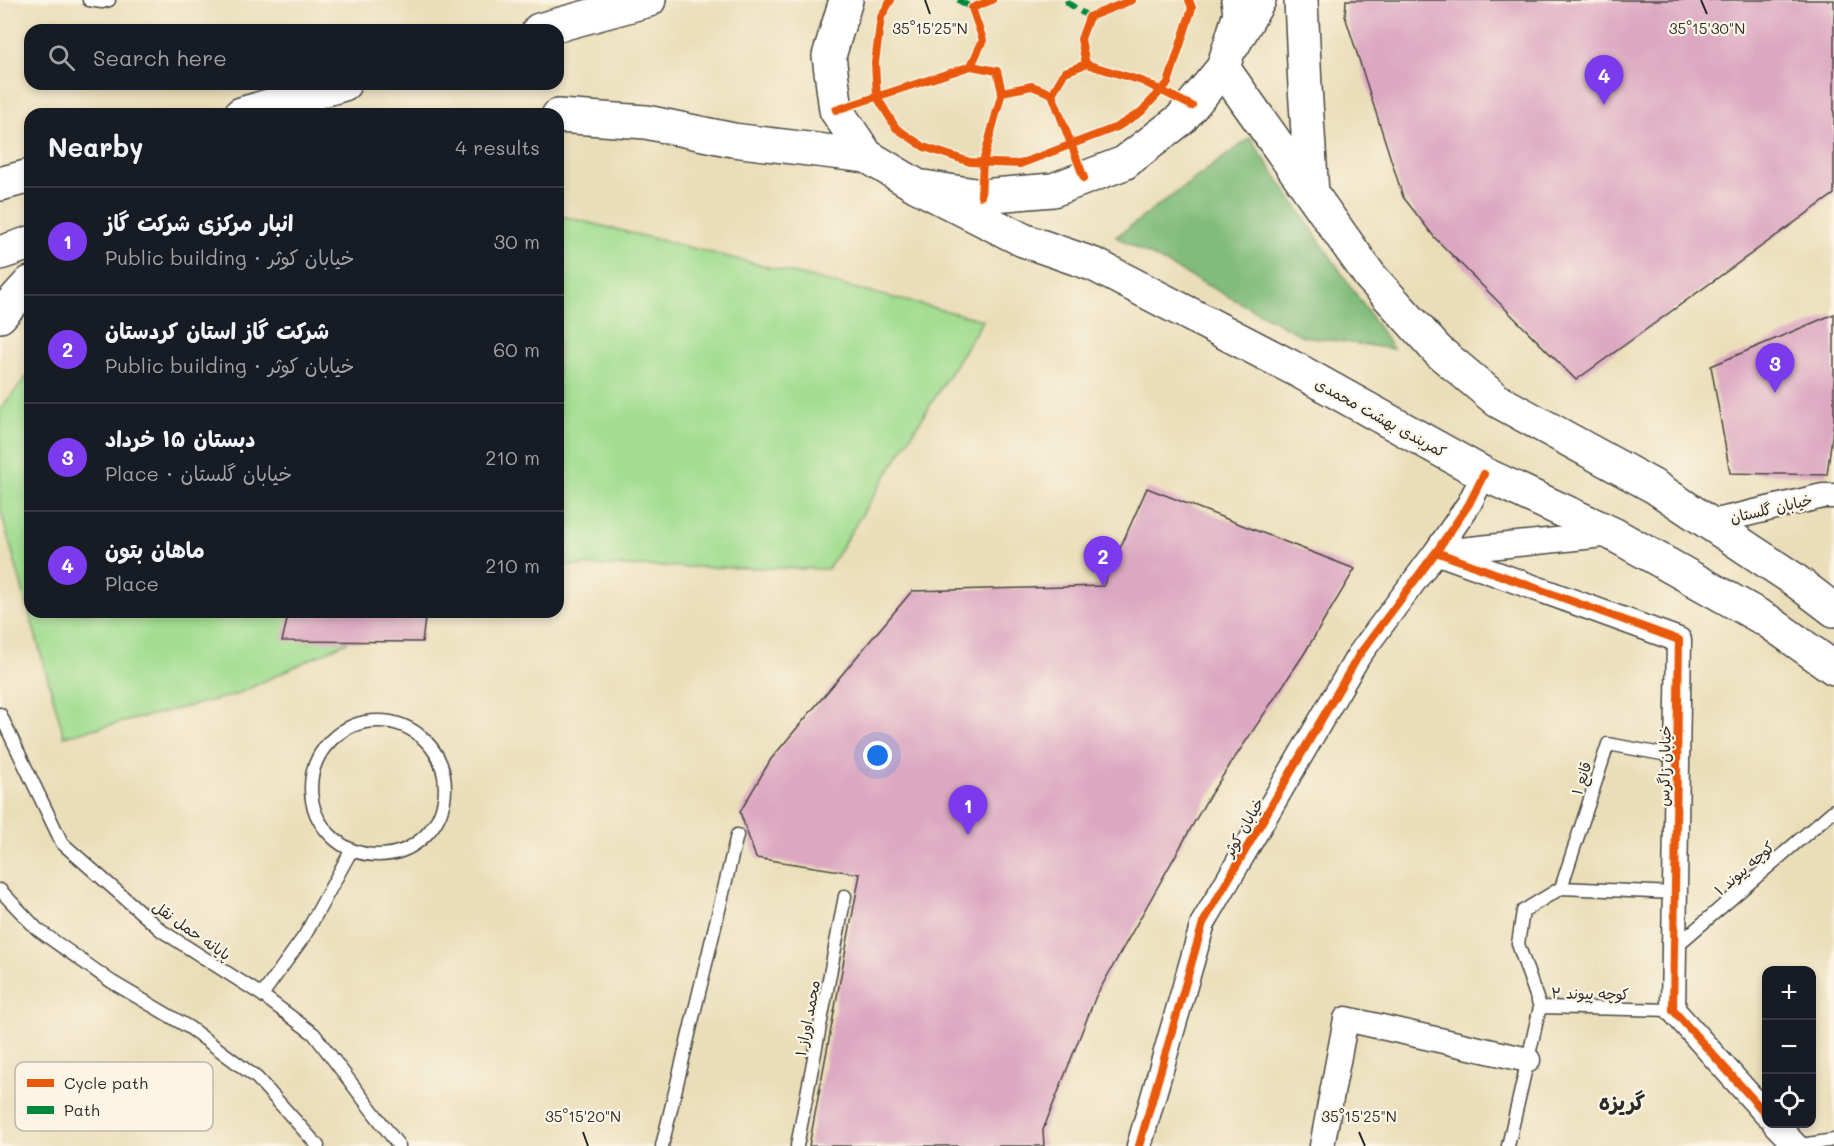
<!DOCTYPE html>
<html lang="en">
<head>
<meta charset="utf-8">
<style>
  :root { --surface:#171b24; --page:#20242c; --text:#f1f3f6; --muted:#9ea1a6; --line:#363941; --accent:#7c3aed }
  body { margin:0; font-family:Mali,"Playpen Sans Arabic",sans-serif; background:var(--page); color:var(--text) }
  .controls { position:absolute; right:18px; bottom:18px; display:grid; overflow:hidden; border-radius:12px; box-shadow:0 3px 9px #0003 }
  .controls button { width:54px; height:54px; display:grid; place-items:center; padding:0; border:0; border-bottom:2px solid var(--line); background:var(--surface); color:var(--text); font:30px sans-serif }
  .you { position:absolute; left:878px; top:756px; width:21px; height:21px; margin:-15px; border:4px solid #fff; border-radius:50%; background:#1a73e8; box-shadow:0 0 0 9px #1a73e833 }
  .badge { display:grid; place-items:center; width:39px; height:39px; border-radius:50%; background:var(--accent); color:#fff; font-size:20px; font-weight:700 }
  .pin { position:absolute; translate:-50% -50px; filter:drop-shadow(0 2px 3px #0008) }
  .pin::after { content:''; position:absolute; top:32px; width:21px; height:18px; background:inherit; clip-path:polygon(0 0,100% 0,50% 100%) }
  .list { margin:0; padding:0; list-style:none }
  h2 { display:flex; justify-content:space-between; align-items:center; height:78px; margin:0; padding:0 24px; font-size:26px }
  h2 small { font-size:20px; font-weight:400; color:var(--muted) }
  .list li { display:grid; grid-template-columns:39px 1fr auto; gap:18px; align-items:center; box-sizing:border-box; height:108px; padding:0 24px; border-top:2px solid var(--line) }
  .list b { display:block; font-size:22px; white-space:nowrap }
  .list p { margin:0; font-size:20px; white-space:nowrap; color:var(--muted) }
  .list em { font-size:20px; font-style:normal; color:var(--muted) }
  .icon { flex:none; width:33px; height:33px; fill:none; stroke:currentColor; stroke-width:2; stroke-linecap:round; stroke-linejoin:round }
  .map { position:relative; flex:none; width:1834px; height:1146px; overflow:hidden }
  .search { position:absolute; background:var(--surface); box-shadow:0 3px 9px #0003; left:24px; top:24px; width:540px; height:66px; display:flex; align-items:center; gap:15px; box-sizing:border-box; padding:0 21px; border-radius:18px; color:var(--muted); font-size:22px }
  .panel { position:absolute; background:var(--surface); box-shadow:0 3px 9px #0003; left:24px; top:108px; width:540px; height:510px; border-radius:18px }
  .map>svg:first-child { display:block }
  .green { fill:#a2dd90; stroke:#66845e; stroke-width:1.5 }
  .forest { fill:#81bc7a; stroke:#567452; stroke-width:1.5 }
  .building { fill:#dca8c1 }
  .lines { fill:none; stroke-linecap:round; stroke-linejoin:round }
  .lane-casing { stroke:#484640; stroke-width:15 }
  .street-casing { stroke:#484640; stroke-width:27 }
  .primary-casing { stroke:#484640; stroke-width:36 }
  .highway-casing { stroke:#484640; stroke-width:36 }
  .lane { stroke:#fff; stroke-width:12 }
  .street { stroke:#fff; stroke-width:24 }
  .primary { stroke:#fff; stroke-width:33 }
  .highway { stroke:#fff; stroke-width:33 }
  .quiet { stroke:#00873e; stroke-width:6; stroke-dasharray:12 6; stroke-linecap:butt }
  .cycleway-casing { stroke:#fcf5e5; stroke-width:11 }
  .cycleway { stroke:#e8590c; stroke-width:8 }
  .ticks { fill:none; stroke:#2b2b2b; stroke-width:2 }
  .labels { text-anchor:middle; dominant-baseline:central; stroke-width:4.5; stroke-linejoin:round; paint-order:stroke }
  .street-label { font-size:15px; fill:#2b2b2b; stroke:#fcf5e5 }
  .district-label { font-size:21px; font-weight:bold; fill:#2b2b2b; stroke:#fcf5e5 }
  .key { fill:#fcf5e5; stroke:#bdb8ad; stroke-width:1.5 }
  .key-label { font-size:16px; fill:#2b2b2b }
  .ticks-label { font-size:15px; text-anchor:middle; fill:#2b2b2b; stroke:#fcf5e5; stroke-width:4.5; stroke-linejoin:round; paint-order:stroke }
</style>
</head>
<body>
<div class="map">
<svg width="1834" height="1146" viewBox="0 0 1834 1146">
  <rect width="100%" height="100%" fill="#fcf5e5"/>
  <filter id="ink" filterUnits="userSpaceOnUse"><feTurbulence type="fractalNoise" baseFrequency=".0167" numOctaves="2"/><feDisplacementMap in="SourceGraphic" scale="12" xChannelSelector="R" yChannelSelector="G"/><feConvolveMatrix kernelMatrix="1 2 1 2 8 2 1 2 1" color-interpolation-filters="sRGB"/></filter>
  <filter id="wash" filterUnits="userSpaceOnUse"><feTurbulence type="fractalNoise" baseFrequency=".008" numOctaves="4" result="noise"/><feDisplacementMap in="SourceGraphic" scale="24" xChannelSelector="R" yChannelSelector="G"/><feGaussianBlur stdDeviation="1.35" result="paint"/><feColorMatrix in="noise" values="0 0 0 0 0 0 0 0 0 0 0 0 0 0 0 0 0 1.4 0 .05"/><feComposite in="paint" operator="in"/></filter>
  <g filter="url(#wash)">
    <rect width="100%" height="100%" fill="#eadeba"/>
    <!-- green -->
    <path class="green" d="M558 215 983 320 828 569 558 565Z
      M30 373V612H410L235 695 64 736 0 509V409Z"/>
    <!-- forest -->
    <path class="forest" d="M1250 138 1393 349 1303 336 1116 237Z"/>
    <g id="blocks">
      <!-- building -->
      <path class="building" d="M1346 0H1834V194L1576 380 1435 238 1403 197 1345 16Z
        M1834 314V420L1827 475 1730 473 1711 366Z
        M1147 488 1355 569 1304 654 1208 798 1096 996 1043 1130 1044 1146H809L860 874 756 858 740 812 771 759 912 591 1103 586Z
        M289 612H426L422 642 282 641Z"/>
    </g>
  </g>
  <g filter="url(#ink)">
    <use href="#blocks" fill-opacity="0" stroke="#484640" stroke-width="1.5"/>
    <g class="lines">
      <defs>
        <path id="lane" d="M89 0 102 2 109 0
          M0 714 62 843 162 931 262 995 314 1034 399 1146
          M311 788a67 67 0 1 1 134 0a67 67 0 1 1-134 0Z
          M1561 888 1608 744 1678 757
          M0 890 37 929 112 982 190 1028 257 1078 318 1146
          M1674 948 1834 810
          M262 995 305 935 351 851
          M1540 1007 1518 944 1523 911 1561 888 1675 893
          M662 1146 737 835
          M797 1146 845 896
          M1508 1146 1540 1007 1673 1010
          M1795 1146 1834 1140"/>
        <path id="street" d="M1708 523 1823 496H1834
          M1436 552 1679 640 1673 1010 1766 1114
          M1442 552 1613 534
          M1775 1124 1796 1146
          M1139 1146 1203 923 1359 655 1436 552 1469 504 1484 474
          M1322 1146 1346 1019 1528 1060"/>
        <path id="primary" d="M1233 45 1259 0"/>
        <path id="highway" d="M846 0 829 56 836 110 867 156 917 186 981 196 1053 190 1124 163 1181 119 1223 68 1240 13 1238 0
          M1301 0 1305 87 1312 194
          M539 30 649 0
          M1223 68 1370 276 1438 351 1498 401 1655 487 1792 578 1834 610
          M241 114 344 84
          M558 116 646 122 733 140 867 156
          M0 184 30 176
          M917 186 1023 240 1095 265 1299 371 1484 474 1613 534 1768 621 1834 668
          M0 253 30 243
          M0 316 30 283"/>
      </defs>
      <!-- lane casing -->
      <use href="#lane" class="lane-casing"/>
      <!-- street casing -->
      <use href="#street" class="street-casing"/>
      <!-- primary casing -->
      <use href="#primary" class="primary-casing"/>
      <!-- highway casing -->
      <use href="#highway" class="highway-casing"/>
      <!-- lane -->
      <use href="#lane" class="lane"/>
      <!-- street -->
      <use href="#street" class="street"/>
      <!-- primary -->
      <use href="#primary" class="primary"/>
      <!-- highway -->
      <use href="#highway" class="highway"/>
      <!-- quiet -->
      <path class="quiet" d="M958 0 972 8
        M1067 0 1068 3 1089 17"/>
      <defs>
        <path id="cycleway" d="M891 0 881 17 875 63 877 97 896 128 924 147 970 162 1020 164 1117 127 1141 112 1168 83 1192 8 1189 0
          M992 0 972 8 983 40 971 66 997 71 1002 92 1032 86 1052 94 1065 72 1086 64 1081 39 1089 17 1132 0
          M1086 64 1142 81 1192 106
          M1052 94 1084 178
          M836 110 971 66
          M981 196 983 162 1002 92
          M1436 552 1679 640 1673 1010 1766 1114
          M1139 1146 1203 923 1359 655 1436 552 1469 504 1484 474"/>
      </defs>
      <!-- cycleway casing -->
      <use href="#cycleway" class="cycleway-casing"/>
      <!-- cycleway -->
      <use href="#cycleway" class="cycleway"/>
    </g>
  </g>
  <!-- ticks -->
  <path class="ticks" d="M925 0 930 14M1701 0 1707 14M583 1132 588 1146M1359 1132 1365 1146"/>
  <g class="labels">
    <!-- street labels -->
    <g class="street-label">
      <text transform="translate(1381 417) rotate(29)">کمربندی بهشت محمدی</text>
      <text transform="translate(1771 508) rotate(-13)">خیابان گلستان</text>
      <text transform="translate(1664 766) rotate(-89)">خیابان زاگرس</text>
      <text transform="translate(1581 778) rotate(-72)">قانع ۱</text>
      <text transform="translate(1243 827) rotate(-60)">خیابان کوثر</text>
      <text transform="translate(1744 868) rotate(-41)">کوچه پیوند ۱</text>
      <text transform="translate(192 930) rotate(35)">پایانه حمل نقل</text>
      <text transform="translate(1590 993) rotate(1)">کوچه پیوند ۲</text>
      <text transform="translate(807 1018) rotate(-79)">محمد اوراز ۱</text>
    </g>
    <!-- district labels -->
    <g class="district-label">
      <text x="1622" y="1101">گریزه</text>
    </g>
  </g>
  <!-- legend -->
  <rect x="15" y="1062" width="198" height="69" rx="9" class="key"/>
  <rect x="27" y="1079" width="27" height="8" fill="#e8590c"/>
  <rect x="27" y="1106" width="27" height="8" fill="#00873e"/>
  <g class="key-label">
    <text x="64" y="1089">Cycle path</text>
    <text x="64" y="1116">Path</text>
  </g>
  <g class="ticks-label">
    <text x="930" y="34">35°15'25"N</text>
    <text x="1707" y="34">35°15'30"N</text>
    <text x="583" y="1122">35°15'20"N</text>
    <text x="1359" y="1122">35°15'25"N</text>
  </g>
</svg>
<div class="controls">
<button>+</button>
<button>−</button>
<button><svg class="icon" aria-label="locate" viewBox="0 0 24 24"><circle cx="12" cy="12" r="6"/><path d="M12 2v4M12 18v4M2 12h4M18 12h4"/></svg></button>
</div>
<div class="you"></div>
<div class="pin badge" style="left:968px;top:835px">1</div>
<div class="pin badge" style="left:1103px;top:586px">2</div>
<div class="pin badge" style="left:1775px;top:393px">3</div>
<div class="pin badge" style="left:1604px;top:105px">4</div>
<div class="search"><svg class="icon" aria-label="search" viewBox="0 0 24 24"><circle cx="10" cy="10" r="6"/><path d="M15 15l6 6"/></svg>Search here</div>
<section class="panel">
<h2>Nearby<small>4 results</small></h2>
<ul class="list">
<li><span class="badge">1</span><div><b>انبار مرکزی شرکت گاز</b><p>Public building · خیابان کوثر</p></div><em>30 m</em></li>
<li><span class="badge">2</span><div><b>شرکت گاز استان کردستان</b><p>Public building · خیابان کوثر</p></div><em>60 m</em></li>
<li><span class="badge">3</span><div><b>دبستان ۱۵ خرداد</b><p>Place · خیابان گلستان</p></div><em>210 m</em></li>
<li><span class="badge">4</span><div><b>ماهان بتون</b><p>Place</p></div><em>210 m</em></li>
</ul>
</section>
</div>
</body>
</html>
